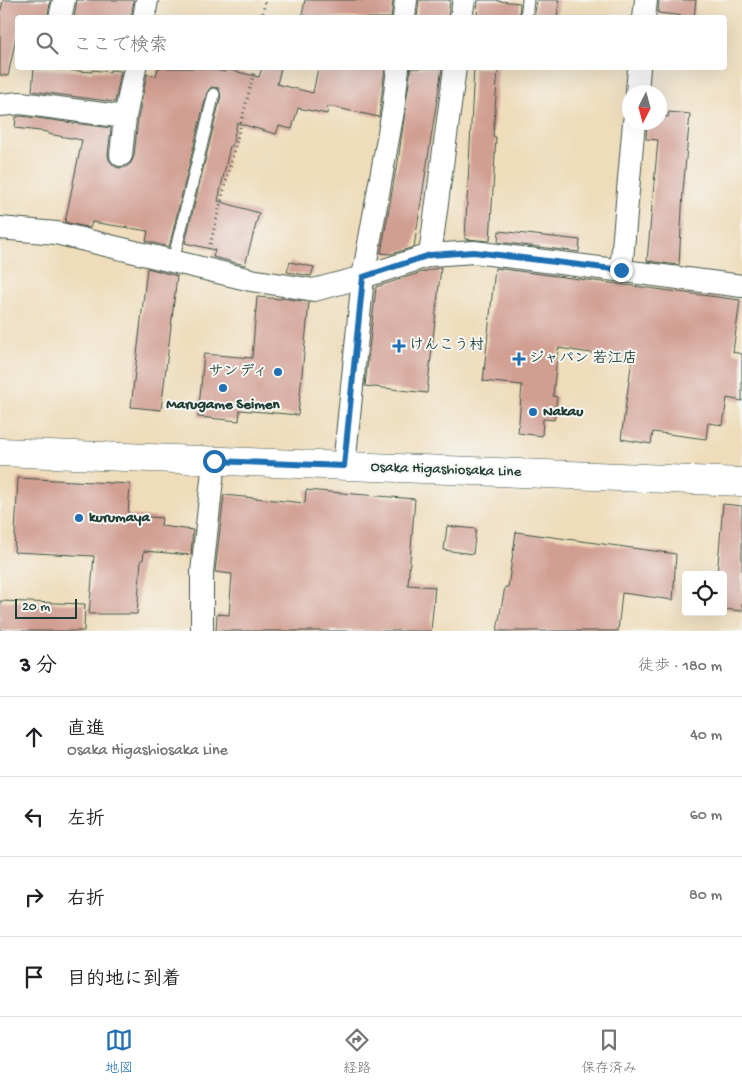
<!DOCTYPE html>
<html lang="ja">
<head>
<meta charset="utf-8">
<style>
  :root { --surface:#fff; --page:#f2f2f2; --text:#202124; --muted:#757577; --line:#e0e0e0; --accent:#1f6fb2 }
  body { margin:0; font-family:"Gochi Hand","Klee One",sans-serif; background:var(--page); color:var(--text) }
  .controls { position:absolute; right:15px; bottom:15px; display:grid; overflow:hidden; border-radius:5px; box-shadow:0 5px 20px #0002 }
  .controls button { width:45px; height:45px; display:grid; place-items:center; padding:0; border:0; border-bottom:1px solid var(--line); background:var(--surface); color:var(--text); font:25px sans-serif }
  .compass { position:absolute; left:622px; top:85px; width:45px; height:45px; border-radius:50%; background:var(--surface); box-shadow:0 5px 20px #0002; rotate:186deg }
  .scale { position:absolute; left:15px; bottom:12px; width:62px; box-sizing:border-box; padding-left:5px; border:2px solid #1f3d34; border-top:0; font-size:14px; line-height:18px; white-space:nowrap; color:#1f3d34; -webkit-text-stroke:4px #f6f6f2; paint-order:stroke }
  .stop { position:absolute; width:15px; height:15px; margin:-11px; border:4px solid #1f6fb2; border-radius:50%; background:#fff }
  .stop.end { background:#1f6fb2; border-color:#fff; box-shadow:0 1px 5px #0008 }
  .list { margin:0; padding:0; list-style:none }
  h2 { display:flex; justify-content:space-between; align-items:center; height:65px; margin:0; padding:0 20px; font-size:21px }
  h2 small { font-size:16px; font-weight:400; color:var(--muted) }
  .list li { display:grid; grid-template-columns:32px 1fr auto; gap:15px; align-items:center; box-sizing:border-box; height:80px; padding:0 20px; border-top:1px solid var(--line) }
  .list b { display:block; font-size:19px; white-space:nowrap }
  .list p { margin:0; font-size:16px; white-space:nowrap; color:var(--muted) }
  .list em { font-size:16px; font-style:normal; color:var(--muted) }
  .icon { flex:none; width:28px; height:28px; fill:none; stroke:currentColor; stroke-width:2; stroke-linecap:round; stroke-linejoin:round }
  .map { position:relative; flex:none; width:742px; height:631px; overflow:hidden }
  .search { position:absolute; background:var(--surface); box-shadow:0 5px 20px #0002; left:15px; right:15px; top:15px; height:55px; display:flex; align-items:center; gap:12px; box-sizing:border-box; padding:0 18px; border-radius:5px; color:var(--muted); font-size:19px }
  .sheet { height:385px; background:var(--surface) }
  nav { display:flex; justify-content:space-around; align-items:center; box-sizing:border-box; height:70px; border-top:1px solid var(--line); background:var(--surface); font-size:14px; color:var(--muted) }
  nav a { display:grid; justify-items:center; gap:2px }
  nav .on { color:var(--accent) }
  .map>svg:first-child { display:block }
  .building { fill:#d19e92 }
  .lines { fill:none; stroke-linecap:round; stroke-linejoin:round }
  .lane-casing { stroke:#3e5548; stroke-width:13 }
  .street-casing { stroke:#3e5548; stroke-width:24 }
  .primary-casing { stroke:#3e5548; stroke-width:29 }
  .path { stroke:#3e5548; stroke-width:3; stroke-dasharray:1 4; stroke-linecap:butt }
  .lane { stroke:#fff; stroke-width:11 }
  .street { stroke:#fff; stroke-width:22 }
  .primary { stroke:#fff; stroke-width:28 }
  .route { stroke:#1f6fb2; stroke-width:6 }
  .poi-dot { fill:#1f6fb2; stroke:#f6f6f2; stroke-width:2 }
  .labels { text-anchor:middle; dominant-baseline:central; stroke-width:4; stroke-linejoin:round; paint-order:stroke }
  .poi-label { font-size:15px; font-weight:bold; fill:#1f3d34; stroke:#f6f6f2; text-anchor:start }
  .street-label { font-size:15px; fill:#1f3d34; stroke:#f6f6f2 }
</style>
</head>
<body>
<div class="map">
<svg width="742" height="631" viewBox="0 0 742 631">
  <rect width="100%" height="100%" fill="#f6f6f2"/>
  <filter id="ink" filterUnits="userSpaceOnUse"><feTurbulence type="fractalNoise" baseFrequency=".02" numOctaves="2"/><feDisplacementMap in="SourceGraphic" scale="10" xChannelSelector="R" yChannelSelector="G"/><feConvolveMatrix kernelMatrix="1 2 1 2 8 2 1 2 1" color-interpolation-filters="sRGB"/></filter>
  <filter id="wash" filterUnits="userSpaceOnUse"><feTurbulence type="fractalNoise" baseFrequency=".0096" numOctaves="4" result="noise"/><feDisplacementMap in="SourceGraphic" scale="20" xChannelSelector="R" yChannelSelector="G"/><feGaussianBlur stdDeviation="1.12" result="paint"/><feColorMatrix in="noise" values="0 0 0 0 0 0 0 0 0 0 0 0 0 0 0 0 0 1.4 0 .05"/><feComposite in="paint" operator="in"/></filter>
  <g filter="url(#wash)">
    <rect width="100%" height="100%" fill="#eedcba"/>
    <g id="blocks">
      <!-- building -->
      <path class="building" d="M3 0H51L47 18H18V28L8 76 0 75V14Z
        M77 0H134L131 18H74Z
        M305 0H393L391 18H316L302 15Z
        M419 0H450L448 18H417Z
        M478 0H498V1L520 3 519 18H477Z
        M537 0H559L557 18H534Z
        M659 0H696L694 17 658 13Z
        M34 68 92 72V70L110 72V70L121 71 115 102 32 91Z
        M158 68H205L225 72V69L259 77 262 68H281L277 84 313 93 318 68H385L379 117 328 106 327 114 298 108 292 129 279 126 276 134 237 123 232 146H230L218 201 259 213 245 265 213 257 215 250 185 243 221 96 219 88 211 87 207 92 169 247 146 241 148 231 92 222 90 228 65 222 82 140 48 134V132L15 128 16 117 21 116 111 128 108 154 109 160 114 166 119 168 126 167 131 163 134 156 138 119 147 74 156 76Z
        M411 68H442L414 247 391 254 381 253 396 169H397Z
        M474 68H498L493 137H496L490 241 465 239Z
        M669 112 690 114 683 191 679 265 647 261 658 140 646 139 647 122H660V116L668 117Z
        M499 231 580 240 579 252 498 242Z
        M290 262 314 267 311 276 287 272Z
        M441 267 427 393 365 386 376 287 419 273Z
        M147 268 177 276 161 410 131 407Z
        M495 268 740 300 733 352 742 354V401L727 398 723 425 708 423 706 439 653 432 651 444 621 439 632 359 558 348 553 396 557 397 554 420 543 419 542 436 518 433 522 385 483 381Z
        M257 297 281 299V298L309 302 298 415 240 410 239 421 198 417 204 354 252 358Z
        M18 478 130 484 128 515 162 518 161 526 193 530 191 555 144 551 143 560H141L137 614H89L94 556 14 552Z
        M306 490 415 499 408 585 435 587 431 631H216L217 614 229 615 232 574 215 572 224 495 305 503Z
        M723 504 742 506V611L723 609V575H717Z
        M447 526 476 529 473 554 444 550Z
        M516 532 676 554 673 600 622 593 618 631H497L505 587H508Z
        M0 601 85 604 84 631H0Z"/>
    </g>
  </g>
  <g filter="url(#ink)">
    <use href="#blocks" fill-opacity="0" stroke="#3e5548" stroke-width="1"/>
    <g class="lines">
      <defs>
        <path id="lane" d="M526 18 528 0
          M173 261 214 94"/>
        <path id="street" d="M60 18 64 0
          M144 18 147 0
          M404 18 406 0
          M461 18 464 0
          M644 18 646 0
          M637 92 639 68
          M0 105 21 103 125 117
          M121 155 125 117 135 68
          M0 228 56 233 251 280 314 290 363 277 430 255 474 252 742 286
          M430 255 455 68
          M621 271 634 122
          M344 466 363 277 393 111 398 68
          M202 631V572L214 461"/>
        <path id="primary" d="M0 452 742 482"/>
      </defs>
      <!-- lane casing -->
      <use href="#lane" class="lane-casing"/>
      <!-- street casing -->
      <use href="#street" class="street-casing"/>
      <!-- primary casing -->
      <use href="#primary" class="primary-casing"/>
      <!-- path -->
      <path class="path" d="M262 18 265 0
        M209 249 255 68"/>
      <!-- lane -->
      <use href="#lane" class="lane"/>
      <!-- street -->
      <use href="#street" class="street"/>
      <!-- primary -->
      <use href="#primary" class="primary"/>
    </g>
  </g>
  <g class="lines" filter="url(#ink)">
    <!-- route -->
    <path class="route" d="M214 461 344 466 363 277 430 255 474 252 621 270"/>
  </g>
  <!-- markers -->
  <g class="poi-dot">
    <path d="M396.5 338.5h5v5h5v5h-5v5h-5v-5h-5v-5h5z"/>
    <path d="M516.5 351.5h5v5h5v5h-5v5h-5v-5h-5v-5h5z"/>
    <circle cx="278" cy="372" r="5"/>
    <circle cx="223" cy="388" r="5"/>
    <circle cx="533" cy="412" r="5"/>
    <circle cx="79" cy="518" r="5"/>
  </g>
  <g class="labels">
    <!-- poi labels -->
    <g class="poi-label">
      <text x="409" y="346">けんこう村</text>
      <text x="529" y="359">ジャパン 若江店</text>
      <text x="268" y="372" text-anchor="end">サンディ</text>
      <text x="223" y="405" text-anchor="middle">Marugame Seimen</text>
      <text x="543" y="412">Nakau</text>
      <text x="89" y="518">kurumaya</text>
    </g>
    <!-- street labels -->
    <g class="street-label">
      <text transform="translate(446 470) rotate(2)">Osaka Higashiosaka Line</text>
    </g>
  </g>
</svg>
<div class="controls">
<button><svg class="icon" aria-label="locate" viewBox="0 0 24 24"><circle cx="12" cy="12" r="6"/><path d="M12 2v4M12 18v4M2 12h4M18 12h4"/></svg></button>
</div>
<svg class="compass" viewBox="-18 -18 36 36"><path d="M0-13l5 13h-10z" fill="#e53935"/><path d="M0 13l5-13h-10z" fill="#757577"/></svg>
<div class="scale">20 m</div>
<div class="stop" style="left:214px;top:461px"></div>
<div class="stop end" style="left:621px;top:270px"></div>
<div class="search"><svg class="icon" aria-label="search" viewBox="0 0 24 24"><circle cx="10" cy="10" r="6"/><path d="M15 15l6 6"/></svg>ここで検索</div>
</div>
<section class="sheet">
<h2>3 分<small>徒歩 · 180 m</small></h2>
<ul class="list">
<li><svg class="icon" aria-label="ahead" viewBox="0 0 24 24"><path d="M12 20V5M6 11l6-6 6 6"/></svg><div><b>直進</b><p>Osaka Higashiosaka Line</p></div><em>40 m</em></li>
<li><svg class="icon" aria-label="left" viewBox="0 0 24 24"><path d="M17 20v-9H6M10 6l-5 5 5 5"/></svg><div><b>左折</b></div><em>60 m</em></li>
<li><svg class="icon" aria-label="right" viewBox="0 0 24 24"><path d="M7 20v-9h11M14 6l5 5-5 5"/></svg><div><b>右折</b></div><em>80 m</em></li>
<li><svg class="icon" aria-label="arrive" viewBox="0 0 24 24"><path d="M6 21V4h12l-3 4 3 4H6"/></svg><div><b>目的地に到着</b></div></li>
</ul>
</section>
<nav>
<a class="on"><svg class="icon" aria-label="map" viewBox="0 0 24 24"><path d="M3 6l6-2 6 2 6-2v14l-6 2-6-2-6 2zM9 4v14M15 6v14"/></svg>地図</a>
<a><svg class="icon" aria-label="directions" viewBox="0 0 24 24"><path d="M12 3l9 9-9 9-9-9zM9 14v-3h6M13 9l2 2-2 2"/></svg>経路</a>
<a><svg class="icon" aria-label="saved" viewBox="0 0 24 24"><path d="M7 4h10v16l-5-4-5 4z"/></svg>保存済み</a>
</nav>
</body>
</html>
